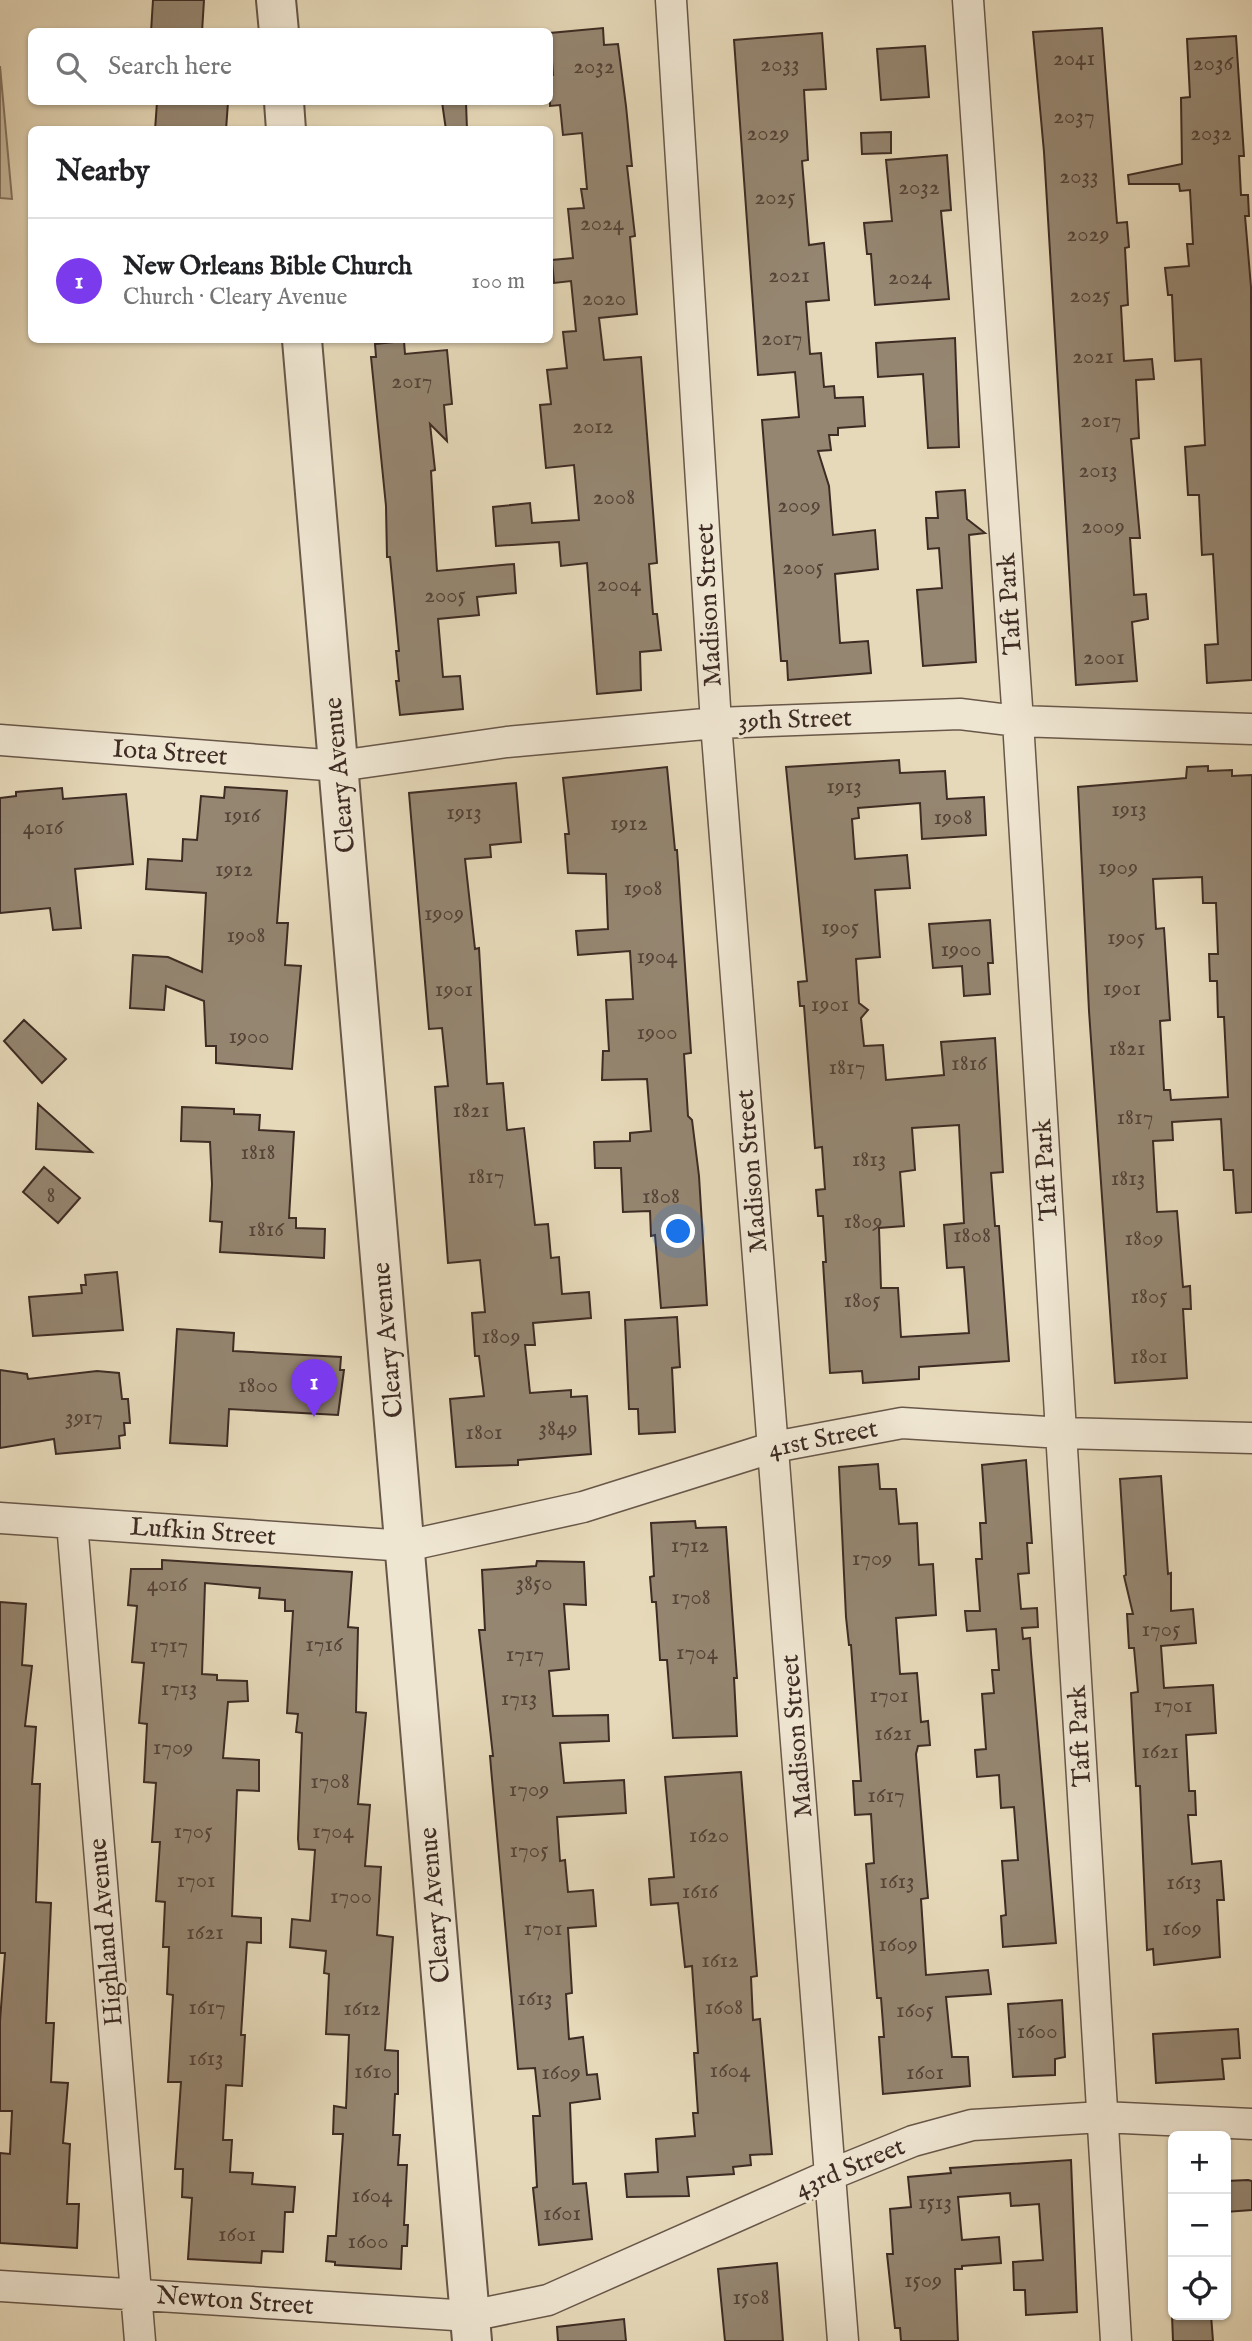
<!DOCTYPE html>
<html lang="en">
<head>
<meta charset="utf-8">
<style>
  :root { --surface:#fff; --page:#f2f2f2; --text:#202124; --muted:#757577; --line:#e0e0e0; --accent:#7c3aed }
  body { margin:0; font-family:"IM FELL English",serif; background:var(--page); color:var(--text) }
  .controls { position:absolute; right:21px; bottom:21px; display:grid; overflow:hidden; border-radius:10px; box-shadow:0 2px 5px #0004 }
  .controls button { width:63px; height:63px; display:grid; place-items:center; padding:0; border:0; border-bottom:2px solid var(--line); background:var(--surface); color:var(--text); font:35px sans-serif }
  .you { position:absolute; left:679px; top:1232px; width:24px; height:24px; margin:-18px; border:5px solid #fff; border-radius:50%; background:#1a73e8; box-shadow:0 0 0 10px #1a73e833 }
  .badge { display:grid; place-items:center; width:46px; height:46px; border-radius:50%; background:var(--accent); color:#fff; font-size:23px; font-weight:700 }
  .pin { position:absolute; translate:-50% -58px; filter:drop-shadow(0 2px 4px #0008) }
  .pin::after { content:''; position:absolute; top:37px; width:24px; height:21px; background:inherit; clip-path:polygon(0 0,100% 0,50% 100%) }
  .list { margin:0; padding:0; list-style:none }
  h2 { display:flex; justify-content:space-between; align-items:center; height:91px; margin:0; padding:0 28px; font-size:30px }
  h2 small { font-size:23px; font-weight:400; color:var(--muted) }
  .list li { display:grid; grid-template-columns:46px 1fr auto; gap:21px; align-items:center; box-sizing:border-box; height:126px; padding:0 28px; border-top:2px solid var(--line) }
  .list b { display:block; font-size:26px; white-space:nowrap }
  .list p { margin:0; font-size:23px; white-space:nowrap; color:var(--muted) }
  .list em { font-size:23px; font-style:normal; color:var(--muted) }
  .icon { flex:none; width:38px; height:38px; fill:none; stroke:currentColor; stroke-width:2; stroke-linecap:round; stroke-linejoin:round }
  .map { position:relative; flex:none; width:1252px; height:2341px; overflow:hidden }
  .search { position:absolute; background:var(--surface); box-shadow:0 2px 5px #0004; left:28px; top:28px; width:525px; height:77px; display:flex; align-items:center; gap:18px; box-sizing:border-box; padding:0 24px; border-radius:10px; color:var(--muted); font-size:26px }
  .panel { position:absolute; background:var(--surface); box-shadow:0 2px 5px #0004; left:28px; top:126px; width:525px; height:217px; border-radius:10px }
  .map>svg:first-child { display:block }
  .green { fill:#c9bca0; stroke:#847462; stroke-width:2 }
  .building { fill:#958671; stroke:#3e2c24; stroke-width:2; fill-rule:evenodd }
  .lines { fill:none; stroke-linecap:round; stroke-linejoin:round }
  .minor-casing { stroke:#685749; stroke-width:33 }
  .tertiary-casing { stroke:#685749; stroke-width:42 }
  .minor { stroke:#efe6d2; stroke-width:30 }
  .tertiary { stroke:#efe6d2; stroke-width:38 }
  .labels { text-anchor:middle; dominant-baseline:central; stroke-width:6; stroke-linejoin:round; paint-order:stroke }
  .number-label { font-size:23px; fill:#544237 }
  .street-label { font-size:26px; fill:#3e2c24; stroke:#efe6d2 }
</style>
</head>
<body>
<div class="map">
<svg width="1252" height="2341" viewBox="0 0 1252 2341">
  <rect width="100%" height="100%" fill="#e6d9b9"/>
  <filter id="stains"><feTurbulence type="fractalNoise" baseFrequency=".00286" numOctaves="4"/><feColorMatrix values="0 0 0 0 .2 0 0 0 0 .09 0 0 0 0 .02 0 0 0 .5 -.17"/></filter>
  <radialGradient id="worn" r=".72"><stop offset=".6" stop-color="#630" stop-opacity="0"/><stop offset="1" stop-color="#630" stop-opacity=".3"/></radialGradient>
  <!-- green -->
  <path class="green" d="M0 66 12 199 0 198Z"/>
  <!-- building -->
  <path class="building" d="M153 0H204L202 32H151Z
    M603 28 604 45 618 44 626 106 632 166H627L635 236 630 237 637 314 599 318 604 360 641 357 657 563 649 564 653 614H657L661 650 640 652 641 690 597 694 587 563 561 566 559 542 496 546 493 507 530 503 532 523 579 520 574 465 546 468 540 405 551 404 547 370 567 368 563 332 576 331 571 281 554 283 552 260 573 258 568 209 584 208 581 189H587L582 133 563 135 560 105 550 106V76L553 75 550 33Z
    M1102 28 1117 223 1127 222 1129 247 1125 248 1128 305 1121 306 1124 361 1152 359 1154 379 1136 380 1139 438 1131 439 1140 538H1130L1134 595 1146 594 1148 619 1132 622 1137 681 1076 685 1044 152 1033 32Z
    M822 33 826 89 804 90 808 160 802 161 809 245 824 243 829 300 806 302 810 354 821 353 824 387 834 386 835 398 863 397 865 426 838 428V435H829L831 450 818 451 829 486 833 535 875 530 878 569 835 574 840 643 868 641 871 673 788 680 787 661H781L762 420 799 417 795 372 758 375 734 40Z
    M1236 36 1244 156H1239L1241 195H1248L1249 216H1245L1251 287 1252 680 1207 683 1205 645 1218 644 1213 554 1202 555 1199 495H1188L1185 447 1205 445 1201 359 1175 361 1172 295H1168L1165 268 1189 266 1187 244H1193L1190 190 1180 191 1179 184H1129L1128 175 1182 164 1181 98 1190 97 1187 39Z
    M925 46 929 97 881 100 877 49Z
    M157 102H228L226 130H155Z
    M442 102H466L467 130H446Z
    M891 132V153L862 154 861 133Z
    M947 155 951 210 941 211 949 299 875 305 871 254H867L864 223 892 221 886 160Z
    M955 338 959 447 928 448 923 374 878 377 876 343Z
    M404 341 405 354 447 350 452 404 444 405 447 441 430 424 435 470 431 471 437 571 514 564 516 593 477 597 479 615 438 619 443 677 460 676 463 709 400 715 396 681H399L396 651H399L390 557H387L386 506 371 357H376L375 344Z
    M965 490 967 519 985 533 969 535 976 662 923 666 917 590 942 588 939 548 928 549 926 518H938L936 492Z
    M899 760 900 773 945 771 947 799 984 797 986 835 922 839 920 803 858 808 859 818 852 819 855 859 907 855 910 888 875 890 880 957 856 959 859 1003 868 1010 861 1018 864 1046 883 1045 886 1080 944 1075 941 1042 995 1038 1003 1172 991 1173 995 1226H999L1009 1361 919 1367V1379L863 1383 862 1371 830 1373 823 1262H826L823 1216H818L816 1190 825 1189 822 1147 815 1148 804 1006H800L798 982 807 981 786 767ZM959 1125 964 1223 944 1225 947 1268 964 1267 969 1333 901 1337 898 1288H881L879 1228 904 1226 900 1172 915 1170 912 1128Z
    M1208 766V771L1232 770V776L1252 775V1212L1236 1213 1233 1170H1224L1221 1119 1172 1122 1173 1140 1153 1141 1157 1212 1177 1211 1183 1287 1190 1286 1191 1309H1183L1187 1378 1115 1383 1089 1011 1078 787 1186 778 1187 767ZM1202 877 1203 903H1216L1218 954H1209L1210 981H1217L1218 1017H1224L1228 1097 1171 1100 1170 1090H1164L1160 1021 1170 1020 1164 928 1156 929 1153 879Z
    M667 767 675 850H677L691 1053 684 1054 688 1116 692 1120 699 1176 707 1305 661 1308 655 1235 651 1236 650 1211 623 1212 621 1168H595L594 1142 630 1141V1133L651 1131 647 1079 602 1080 603 1051H609L606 1000 633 999 630 951 578 955 576 931 608 929 606 874 568 873 565 834H569L563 778Z
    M516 783 521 842 490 845 491 857 465 859 475 949 479 948 487 1084 503 1083 507 1130 524 1128 535 1225 548 1224 551 1258 559 1257 562 1294 589 1292 591 1318 533 1323 535 1345H525L530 1393 571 1390V1397L587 1396 591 1454 518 1460V1465L456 1467 450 1399 484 1396 479 1356H475L472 1313 485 1312 480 1260 448 1263 435 1087 448 1086 442 1028 429 1029 409 793Z
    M225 787 287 791 277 923H288L285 965 301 966 292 1069 216 1063V1046H206L204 1001 166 986 164 1010 130 1008 133 955 168 957 202 972 206 893 146 889 148 859 182 861 183 839 197 840 201 796 224 798Z
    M62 788 63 799 126 794 133 864 75 869 81 928 53 930 50 908 0 913V798L16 796V792Z
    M990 920 993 963H988L990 994 964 996 962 966 933 968 929 924Z
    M24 1020 66 1059 42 1083 4 1041Z
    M38 1104 92 1152 36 1149Z
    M182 1107 234 1109V1114L260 1115 259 1130 294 1132 289 1218H296V1228L325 1229 324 1258 220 1252 222 1222 210 1221 212 1184 210 1142 181 1141Z
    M44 1167 80 1198 58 1223 23 1192Z
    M117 1272 123 1330 33 1336 29 1297 82 1293 81 1285H86L85 1275Z
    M677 1317 680 1367 672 1368 675 1432 639 1434 638 1409H629L625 1320Z
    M177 1329 234 1333 233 1351 341 1357 340 1370H344L338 1415 229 1409 227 1446 170 1443Z
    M0 1370 27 1374 28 1379 97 1371 119 1373 122 1399H128L130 1423H124L125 1435 119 1436 120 1448 56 1454 54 1439 0 1448Z
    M1026 1460 1032 1543H1027L1029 1573 1018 1574 1021 1609 1037 1608 1038 1627 1022 1628 1023 1639 1030 1638 1031 1653 1056 1943 1003 1947 1001 1916 1006 1915 1002 1861 1018 1860 1014 1807 1001 1808 999 1775 977 1777 975 1750 986 1749 982 1694 994 1693 992 1670H999L996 1629 967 1631 965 1611H980L976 1559H982L980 1523H986L982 1465Z
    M878 1464 880 1489H896L899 1524 917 1523 919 1565 933 1564 936 1615 896 1618 900 1674 917 1673 921 1722 928 1721 930 1745 918 1746 916 1754 928 1898 921 1899 926 1975 988 1970 991 1994 946 1997 952 2057H968L970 2086 883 2094 879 2037H884L881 1998H877L866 1864 874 1863 871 1814 855 1815 853 1781H861L851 1645H849L846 1617 839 1467Z
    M1161 1476 1168 1574 1171 1573V1611L1193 1609 1196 1643 1161 1646 1164 1688 1213 1685 1216 1733 1186 1735 1189 1791H1195L1196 1815H1188L1192 1864 1221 1861 1224 1900H1217L1220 1957 1154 1965 1153 1949 1147 1950 1140 1786H1136L1131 1693 1138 1692 1134 1648H1129L1127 1614H1133L1124 1576 1126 1575 1120 1479Z
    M695 1521 696 1528 726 1527 737 1678H734L737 1736 673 1738 667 1660H660L656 1602H652L650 1577 654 1576 651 1523Z
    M162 1560 352 1572 348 1627 358 1628 356 1712 366 1713 358 1804 370 1805 365 1866 381 1867 377 1935 393 1937 385 2050 398 2051V2094H395L393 2135H400L398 2165H407L404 2225H408L407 2246H402L401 2269 335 2265V2262L326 2261 328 2236H336L343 2134H333L334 2106 346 2108 349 2035 326 2034 329 1974 324 1973 326 1951 290 1947 292 1919 310 1921 315 1850 299 1849 298 1839 302 1733 296 1732 298 1714 287 1713 293 1611H285V1600L259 1598 260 1588 205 1583 202 1674 217 1675V1680L247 1681 248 1701 228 1702 223 1758 259 1760V1791L237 1790 232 1916 261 1918V1943L247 1942 241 2035H245L242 2086 226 2085 223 2140H232L230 2172 253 2173 252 2184 295 2187 293 2212H285L283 2252 262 2251 261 2263 188 2259 192 2198 182 2197 183 2169H175L181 2082H168L173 1995 167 1994 169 1947H163L165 1902 156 1901 160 1842H152L156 1783 144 1782 147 1724 139 1723 144 1663 132 1662 137 1606 128 1605 131 1569H162Z
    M537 1561 584 1562 586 1605 564 1604 569 1669 549 1671 553 1716 608 1715 609 1741 560 1743 564 1783 624 1780 626 1813 557 1817 560 1861 565 1860 568 1892 593 1890 596 1926 568 1928 572 1993 566 1994 569 2039 583 2037 587 2075 597 2074 600 2099 570 2103 573 2184 586 2183 592 2239 539 2245 533 2188 537 2187 533 2116H540L535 2068 518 2069 491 1768 490 1756H493L479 1630H485L482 1570 536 1566Z
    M0 1602 26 1604 22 1665 32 1666 25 1726 36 1727 32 1784H40L36 1902 51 1903 46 2023H54L51 2082 68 2083 63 2143 70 2144 67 2204H79L77 2248 0 2243V2153L10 2154 12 2111H0V2021L5 1953H0Z
    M741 1772 757 1976 751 1977 753 2020 760 2019 772 2154 750 2155 751 2165 733 2167 734 2174 687 2177 689 2196 627 2197 625 2174 658 2172 656 2139 695 2136 693 2113H698L694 2053H698L692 1966 685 1967 678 1903 651 1905 649 1879 674 1877 665 1777Z
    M1062 2000 1065 2057 1055 2059V2075L1013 2077 1008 2004Z
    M1238 2029 1240 2058 1222 2059 1224 2079 1156 2083 1153 2034Z
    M1071 2160 1077 2312 1026 2315 1025 2290H1014L1013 2262 1043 2260 1039 2204 1011 2206 1010 2193 958 2197 962 2240 999 2237 1001 2263 962 2266V2269H955L958 2341H901L900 2328H895L887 2254H893L890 2209 911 2207 908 2177 951 2173 950 2168Z
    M1248 2180 1252 2181V2210L1226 2212V2181Z
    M777 2263 783 2341H725L718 2269Z
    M1172 2315H1211L1213 2341H1173Z
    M624 2319 626 2341H558L557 2327Z"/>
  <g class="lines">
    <defs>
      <path id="minor" d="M671 0 716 723 843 2341
        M968 0 1018 721 1116 2341
        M0 740 339 766 507 742 716 723 960 714 1018 721 1252 729
        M0 1518 406 1546 583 1507 774 1447 902 1423 1062 1433 1252 1438
        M72 1523 140 2341
        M0 2286 470 2316 548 2300 832 2174 913 2141 972 2125 1102 2117 1252 2124"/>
      <path id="tertiary" d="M276 0 279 32
        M284 102 286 130
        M302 340 472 2341"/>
    </defs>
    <!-- minor casing -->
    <use href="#minor" class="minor-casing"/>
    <!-- tertiary casing -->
    <use href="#tertiary" class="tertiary-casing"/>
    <!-- minor -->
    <use href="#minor" class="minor"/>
    <!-- tertiary -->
    <use href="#tertiary" class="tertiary"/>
  </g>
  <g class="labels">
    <!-- number labels -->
    <g class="number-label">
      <text x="1074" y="58">2041</text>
      <text x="1213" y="63">2036</text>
      <text x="780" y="64">2033</text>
      <text x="594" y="66">2032</text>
      <text x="1074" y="116">2037</text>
      <text x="768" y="133">2029</text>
      <text x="1211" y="133">2032</text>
      <text x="1079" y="176">2033</text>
      <text x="919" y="187">2032</text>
      <text x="775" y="197">2025</text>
      <text x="602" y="223">2024</text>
      <text x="1088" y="234">2029</text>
      <text x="789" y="275">2021</text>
      <text x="910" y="277">2024</text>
      <text x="1090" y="295">2025</text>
      <text x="604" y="298">2020</text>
      <text x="782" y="338">2017</text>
      <text x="1093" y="356">2021</text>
      <text x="412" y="381">2017</text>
      <text x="1101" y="420">2017</text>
      <text x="593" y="426">2012</text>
      <text x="1098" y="470">2013</text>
      <text x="614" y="497">2008</text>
      <text x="799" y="505">2009</text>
      <text x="1103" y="526">2009</text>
      <text x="803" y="567">2005</text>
      <text x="619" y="584">2004</text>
      <text x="445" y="595">2005</text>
      <text x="1104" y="657">2001</text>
      <text x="844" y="786">1913</text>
      <text x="1129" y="809">1913</text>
      <text x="464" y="812">1913</text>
      <text x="242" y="815">1916</text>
      <text x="953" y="817">1908</text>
      <text x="629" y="823">1912</text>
      <text x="43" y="827">4016</text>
      <text x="1118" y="867">1909</text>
      <text x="234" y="869">1912</text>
      <text x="643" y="888">1908</text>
      <text x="444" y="913">1909</text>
      <text x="840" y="927">1905</text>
      <text x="246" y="935">1908</text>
      <text x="1126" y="937">1905</text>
      <text x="961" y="949">1900</text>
      <text x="657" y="956">1904</text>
      <text x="1122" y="988">1901</text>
      <text x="454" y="989">1901</text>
      <text x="830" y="1004">1901</text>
      <text x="657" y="1032">1900</text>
      <text x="249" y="1036">1900</text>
      <text x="1127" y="1048">1821</text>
      <text x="969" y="1063">1816</text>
      <text x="847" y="1067">1817</text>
      <text x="471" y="1110">1821</text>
      <text x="1135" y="1117">1817</text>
      <text x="258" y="1152">1818</text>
      <text x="869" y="1159">1813</text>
      <text x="486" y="1176">1817</text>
      <text x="1128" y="1178">1813</text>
      <text x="51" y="1195">8</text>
      <text x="661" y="1196">1808</text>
      <text x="863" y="1221">1809</text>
      <text x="266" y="1229">1816</text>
      <text x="972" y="1235">1808</text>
      <text x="1144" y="1238">1809</text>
      <text x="1149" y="1296">1805</text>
      <text x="862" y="1300">1805</text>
      <text x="501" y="1336">1809</text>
      <text x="1149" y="1356">1801</text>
      <text x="258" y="1385">1800</text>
      <text x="84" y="1417">3917</text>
      <text x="558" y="1428">3849</text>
      <text x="484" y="1432">1801</text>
      <text x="690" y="1545">1712</text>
      <text x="872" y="1558">1709</text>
      <text x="534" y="1583">3850</text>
      <text x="167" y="1584">4016</text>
      <text x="691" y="1597">1708</text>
      <text x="1161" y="1629">1705</text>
      <text x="324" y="1644">1716</text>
      <text x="169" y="1645">1717</text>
      <text x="697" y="1652">1704</text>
      <text x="525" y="1654">1717</text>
      <text x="179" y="1688">1713</text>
      <text x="889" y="1695">1701</text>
      <text x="519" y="1698">1713</text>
      <text x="1173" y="1705">1701</text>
      <text x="893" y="1733">1621</text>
      <text x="173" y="1747">1709</text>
      <text x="1160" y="1751">1621</text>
      <text x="330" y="1781">1708</text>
      <text x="529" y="1789">1709</text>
      <text x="886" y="1795">1617</text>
      <text x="193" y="1831">1705</text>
      <text x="333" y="1831">1704</text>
      <text x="709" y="1835">1620</text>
      <text x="529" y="1850">1705</text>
      <text x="196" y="1880">1701</text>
      <text x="897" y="1881">1613</text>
      <text x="1184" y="1882">1613</text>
      <text x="700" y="1891">1616</text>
      <text x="351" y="1896">1700</text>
      <text x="543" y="1928">1701</text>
      <text x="1182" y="1928">1609</text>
      <text x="205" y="1932">1621</text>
      <text x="898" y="1944">1609</text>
      <text x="720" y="1960">1612</text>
      <text x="535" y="1998">1613</text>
      <text x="207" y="2007">1617</text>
      <text x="724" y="2007">1608</text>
      <text x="362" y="2008">1612</text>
      <text x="915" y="2010">1605</text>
      <text x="1037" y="2031">1600</text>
      <text x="206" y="2058">1613</text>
      <text x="730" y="2070">1604</text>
      <text x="373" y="2071">1610</text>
      <text x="561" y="2072">1609</text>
      <text x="925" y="2072">1601</text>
      <text x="372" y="2195">1604</text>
      <text x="935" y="2202">1513</text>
      <text x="562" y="2213">1601</text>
      <text x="237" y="2234">1601</text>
      <text x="368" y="2241">1600</text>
      <text x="923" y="2280">1509</text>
      <text x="751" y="2297">1508</text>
    </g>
    <!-- street labels -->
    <g class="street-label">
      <text transform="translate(1010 604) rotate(-94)">Taft Park</text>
      <text transform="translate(709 605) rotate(-93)">Madison Street</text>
      <text transform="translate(795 720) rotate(-2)">39th Street</text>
      <text transform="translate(170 753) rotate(4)">Iota Street</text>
      <text transform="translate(340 775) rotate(-95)">Cleary Avenue</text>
      <text transform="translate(1046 1170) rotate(-94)">Taft Park</text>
      <text transform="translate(752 1171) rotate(-95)">Madison Street</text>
      <text transform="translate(388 1340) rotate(-95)">Cleary Avenue</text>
      <text transform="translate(823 1439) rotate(-11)">41st Street</text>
      <text transform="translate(203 1532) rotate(4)">Lufkin Street</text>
      <text transform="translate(797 1736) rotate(-95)">Madison Street</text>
      <text transform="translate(1080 1736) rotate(-93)">Taft Park</text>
      <text transform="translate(435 1905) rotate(-95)">Cleary Avenue</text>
      <text transform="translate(106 1932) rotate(-95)">Highland Avenue</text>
      <text transform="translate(850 2168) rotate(-23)">43rd Street</text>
      <text transform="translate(235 2301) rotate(4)">Newton Street</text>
    </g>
  </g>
  <rect width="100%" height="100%" filter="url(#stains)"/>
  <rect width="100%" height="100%" fill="url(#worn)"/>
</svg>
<div class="controls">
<button>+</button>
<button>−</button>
<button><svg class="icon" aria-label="locate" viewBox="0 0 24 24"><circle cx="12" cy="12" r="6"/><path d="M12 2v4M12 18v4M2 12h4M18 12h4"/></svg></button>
</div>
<div class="you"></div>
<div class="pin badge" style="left:314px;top:1417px">1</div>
<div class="search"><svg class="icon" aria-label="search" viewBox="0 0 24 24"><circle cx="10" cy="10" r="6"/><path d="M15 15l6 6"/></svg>Search here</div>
<section class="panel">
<h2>Nearby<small></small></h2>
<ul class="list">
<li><span class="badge">1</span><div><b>New Orleans Bible Church</b><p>Church · Cleary Avenue</p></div><em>100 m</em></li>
</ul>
</section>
</div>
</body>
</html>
